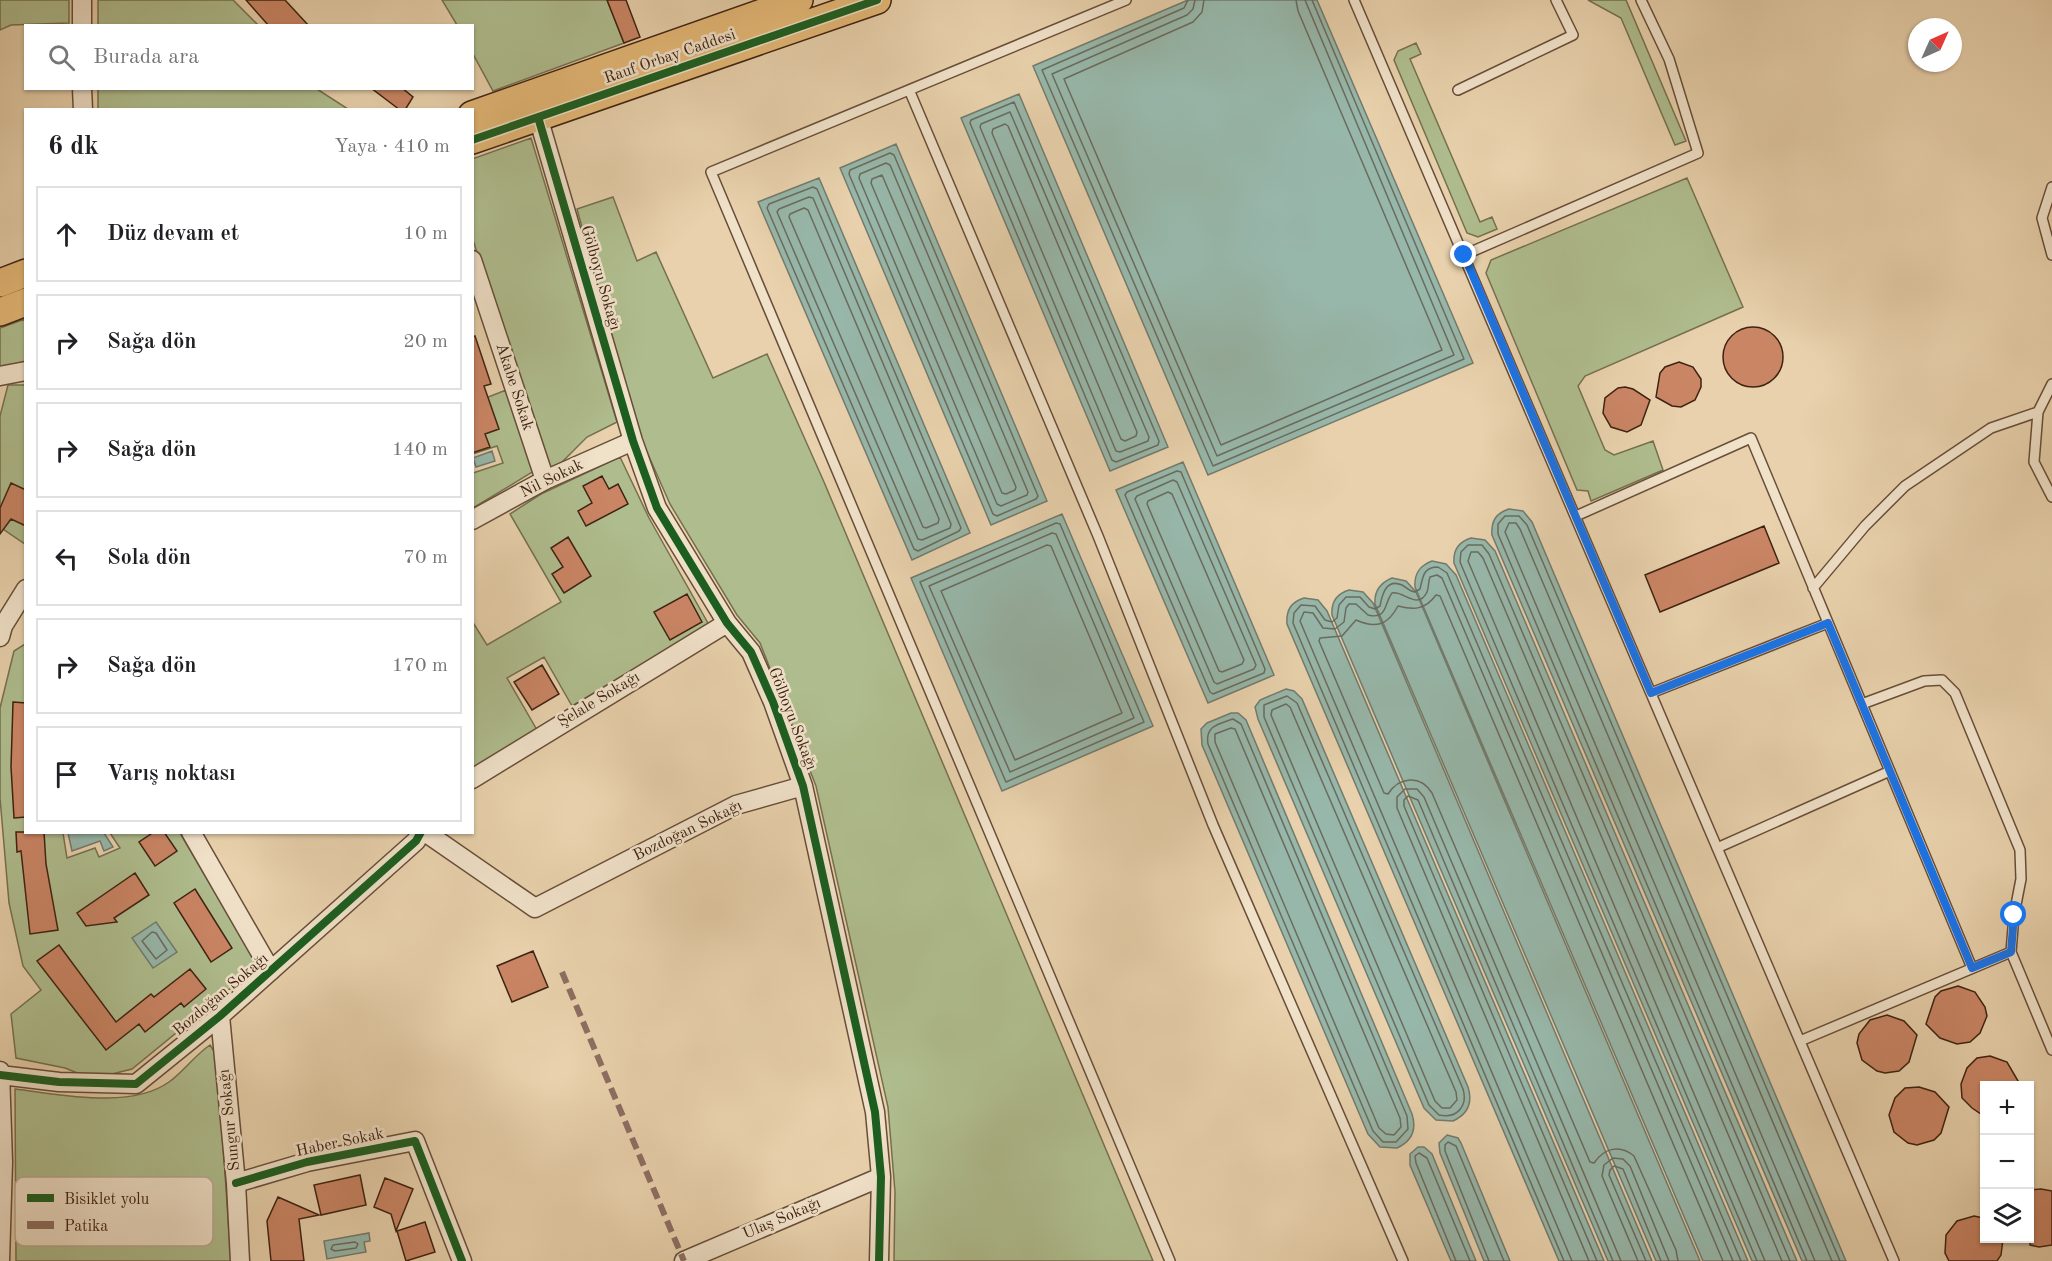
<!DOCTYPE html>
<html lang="tr">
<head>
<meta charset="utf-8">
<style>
  :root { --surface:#fff; --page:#f2f2f2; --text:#202124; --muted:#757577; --line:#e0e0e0 }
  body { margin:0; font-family:"Old Standard TT",serif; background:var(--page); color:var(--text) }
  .controls { position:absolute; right:18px; bottom:18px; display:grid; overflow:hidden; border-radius:0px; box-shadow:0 2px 4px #0004 }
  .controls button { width:54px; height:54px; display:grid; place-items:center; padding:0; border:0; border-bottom:2px solid var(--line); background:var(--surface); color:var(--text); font:30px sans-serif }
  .compass { position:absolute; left:1908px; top:18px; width:54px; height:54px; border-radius:50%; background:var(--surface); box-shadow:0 2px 4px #0004; rotate:45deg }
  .stop { position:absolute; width:18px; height:18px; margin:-14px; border:4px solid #1a73e8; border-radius:50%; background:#fff }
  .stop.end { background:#1a73e8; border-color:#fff; box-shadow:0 2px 6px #0008 }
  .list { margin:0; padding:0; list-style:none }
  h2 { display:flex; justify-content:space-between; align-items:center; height:78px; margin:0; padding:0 24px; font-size:26px }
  h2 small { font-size:20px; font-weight:400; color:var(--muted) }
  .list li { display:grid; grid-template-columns:39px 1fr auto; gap:18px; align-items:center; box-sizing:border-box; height:96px; margin:0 12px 12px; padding:0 12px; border:2px solid var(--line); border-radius:0px }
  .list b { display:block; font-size:22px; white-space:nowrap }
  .list em { font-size:20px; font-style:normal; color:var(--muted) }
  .icon { flex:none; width:33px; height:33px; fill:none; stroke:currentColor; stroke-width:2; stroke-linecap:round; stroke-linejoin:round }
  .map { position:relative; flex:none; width:2052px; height:1261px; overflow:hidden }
  .search { position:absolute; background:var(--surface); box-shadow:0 2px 4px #0004; left:24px; top:24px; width:450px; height:66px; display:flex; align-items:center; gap:15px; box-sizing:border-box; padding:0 21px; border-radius:0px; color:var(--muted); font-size:22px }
  .panel { position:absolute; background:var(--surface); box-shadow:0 2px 4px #0004; left:24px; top:108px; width:450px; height:726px; border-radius:0px }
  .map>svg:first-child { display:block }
  .green { fill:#afbd8e; stroke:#767050; stroke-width:1.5 }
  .water { fill:#97b7aa; stroke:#737b6d; stroke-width:1.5 }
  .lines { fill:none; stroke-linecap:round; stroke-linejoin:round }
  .shore { stroke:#6a6c5e; stroke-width:1.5 }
  .building { fill:#ca8565; stroke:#3e2212; stroke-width:1.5 }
  .service-casing { stroke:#684e38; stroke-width:12 }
  .minor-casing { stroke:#684e38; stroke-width:21 }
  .primary-casing { stroke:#3e2212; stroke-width:30 }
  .service { stroke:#f0e1c9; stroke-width:9 }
  .minor { stroke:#f0e1c9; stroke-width:18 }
  .primary { stroke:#e4b876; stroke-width:27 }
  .quiet { stroke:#8d6e63; stroke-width:6; stroke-dasharray:12 6; stroke-linecap:butt }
  .cycleway-casing { stroke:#f0e1c9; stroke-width:11 }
  .cycleway { stroke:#1b5e20; stroke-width:8 }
  .route { stroke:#1a73e8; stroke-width:8 }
  .labels { text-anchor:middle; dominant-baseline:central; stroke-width:5; stroke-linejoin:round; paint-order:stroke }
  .street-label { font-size:16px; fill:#3e2212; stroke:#f0e1c9 }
  .key { fill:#f0e1c9; stroke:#bba892; stroke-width:1.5 }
  .key-label { font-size:16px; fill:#3e2212 }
</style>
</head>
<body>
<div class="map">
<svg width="2052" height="1261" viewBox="0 0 2052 1261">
  <rect width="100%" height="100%" fill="#e8d1ac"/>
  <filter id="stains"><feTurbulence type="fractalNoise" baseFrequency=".00333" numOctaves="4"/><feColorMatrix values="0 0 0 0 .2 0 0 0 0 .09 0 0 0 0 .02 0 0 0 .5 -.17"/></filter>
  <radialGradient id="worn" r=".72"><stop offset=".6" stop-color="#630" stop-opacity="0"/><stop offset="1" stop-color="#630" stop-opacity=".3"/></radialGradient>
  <!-- green -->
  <path class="green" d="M0 0H69V23L11 25 0 30Z
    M98 0H233L258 25H98Z
    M442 0H607L624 43 493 91 473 54 472 26 457 25Z
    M1588 0H1626L1686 141 1675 145 1621 18Z
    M1416 43 1421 54 1410 59 1480 222 1492 217 1497 229 1478 237 1467 233 1394 60 1398 51Z
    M98 89H317L348 109H98Z
    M531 138 617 422 587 437 556 468 547 471 473 240 472 159Z
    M1687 178 1743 307 1585 376 1578 386 1605 450 1614 455 1653 441 1663 470 1591 501 1588 491 1577 490 1486 273 1491 260Z
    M613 197 637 261 656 252 713 378 767 354 824 482 1153 1261H894L895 1192 888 1107 816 786 760 643 737 615 670 504 639 434 577 209Z
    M25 319V369L0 371V328Z
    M8 385H25V544L0 527V416Z
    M506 390 534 471 473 508V473L503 463 497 446 473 454V403Z
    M620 457 649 518 709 625 572 706 544 657 507 678 537 730 473 773 472 621 487 645 561 602 510 514 541 494Z
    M25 644 26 832 63 833 67 858 95 848 99 857 120 848 110 833H180L258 966 132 1069 92 1079 65 1068 16 1058 11 1014 41 990 23 966 9 903 0 798V708L14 651Z
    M210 1045 217 1056 231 1261H16L15 1089C59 1094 130 1110 169 1082 184 1071 195 1055 210 1045Z"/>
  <!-- water -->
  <path class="water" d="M1188 0H1317L1473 363 1208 475 1033 66Z
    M1019 94 1168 447 1110 471 961 118Z
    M896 144 1047 501 991 525 840 168Z
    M819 178 970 533 912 560 758 202Z
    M492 451 495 461 476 467 473 458Z
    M1183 462 1274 675 1208 703 1116 490Z
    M1509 509 1523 511 1532 522 1846 1261H1802L1492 535C1491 521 1496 513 1509 509Z
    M1062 514 1153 726 1002 791 911 578Z
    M1471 538 1485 540 1495 551 1797 1261H1752L1454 563C1453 550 1458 542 1471 538Z
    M1432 561 1446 564 1456 575 1748 1261H1703L1415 587C1414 574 1419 566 1432 561Z
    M1392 578 1406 581 1416 592 1700 1261H1656L1375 604C1374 591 1380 583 1392 578Z
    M1349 590 1363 592 1373 603 1652 1261H1608L1332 615C1331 602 1336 594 1349 590Z
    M1304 598 1318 600 1327 611 1604 1261H1559L1287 624C1286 610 1291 602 1304 598Z
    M1286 689 1294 691 1302 699 1468 1087C1473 1103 1468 1114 1453 1121L1436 1120 1424 1108 1258 719 1255 707 1260 700Z
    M1231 713H1238L1246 720 1412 1114C1417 1130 1412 1141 1397 1148L1380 1147 1368 1134 1202 745 1201 729 1207 723Z
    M68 833H104L113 847 104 851 100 841 72 851Z
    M156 922 177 952 153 968 132 938Z
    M1447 1135 1458 1138 1461 1143 1510 1261H1484L1440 1153 1439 1143Z
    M1418 1147H1424L1432 1154 1476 1261H1451L1410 1165V1154Z
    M369 1233 370 1241 364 1242 366 1252 327 1259 324 1241Z"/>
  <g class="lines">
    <!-- shore -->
    <path class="shore" d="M1188 0 1184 8 1042 70 1213 466 1464 359 1312 0
      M1195 0 1193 9 1187 15 1052 74 1217 456 1454 355 1305 0
      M1204 0 1202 12 1193 22 1064 79 1221 445 1442 350 1298 11 1296 0
      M1014 102 1159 441 1158 445 1116 462 1112 460 970 123 971 120Z
      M1010 112 1149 437 1148 441 1120 452 1116 451 980 127 981 124Z
      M1005 124 1008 126 1137 432 1136 436 1125 441 1121 439 992 133 993 129Z
      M890 153 894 155 1038 496 1036 499 997 516 993 514 849 174 850 170Z
      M886 163 890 165 1028 492 1027 495 1001 506 997 504 859 178 860 174Z
      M882 175 1016 487 1015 490 1006 494 1002 493 871 183 872 179Z
      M813 187 817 189 961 528 959 531 918 551 914 549 767 208 769 204Z
      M809 197 813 198 951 524 950 528 922 540 918 539 777 212 779 209Z
      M804 208 808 210 939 519 938 523 926 528 923 527 789 217 790 214Z
      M1177 471 1181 472 1265 669 1264 673 1213 694 1210 692 1125 495 1127 492Z
      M1173 480 1177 482 1256 665 1254 669 1217 684 1214 682 1135 499 1137 496Z
      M1168 492 1172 494 1244 660 1242 664 1222 672 1219 671 1147 504 1148 501Z
      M1056 523 1060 524 1144 722 1006 782 920 582Z
      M1052 533 1056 534 1134 718 1010 772 929 586Z
      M1047 545 1051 546 1122 713 1015 760 941 591Z
      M1287 696 1297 703 1463 1089C1468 1106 1457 1119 1439 1115L1429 1105 1264 717V705Z
      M1286 704 1290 707 1456 1092 1457 1100 1450 1108H1442L1435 1101 1271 715 1272 710Z
      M1233 719 1241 724 1407 1116 1408 1129 1396 1142H1383L1373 1131 1208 744C1205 726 1218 724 1233 719Z
      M1231 728 1235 729 1400 1118 1401 1127 1394 1135 1386 1134 1379 1128 1215 742V734Z
      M152 932 156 933 167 950 156 959 142 941Z
      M355 1242 358 1244 356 1248 335 1251 331 1249 333 1245Z
      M1456 1261 1416 1163 1415 1156 1419 1153 1427 1158 1470 1261
      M1489 1261 1445 1151V1145L1448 1142 1456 1146 1504 1261
      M1564 1261 1293 623 1294 613 1301 605 1315 606 1325 620 1332 622 1337 618 1339 605 1346 597H1360L1369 607 1375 609 1380 606C1382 595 1386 578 1402 585 1408 588 1408 591 1415 592L1420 589C1423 577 1423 567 1438 567L1447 573 1741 1261
      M1572 1261 1300 621 1304 612 1313 613 1323 628 1335 629 1344 622 1346 608 1349 604H1356L1368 615C1388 620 1384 603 1392 593 1403 590 1418 611 1427 592 1429 587 1428 582 1430 577L1437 575 1442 578 1733 1261
      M1589 1261 1397 808V797L1405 789H1417L1424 797 1621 1261
      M1597 1261 1404 806V800L1408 796 1418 800 1613 1261
      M1638 1261 1602 1176 1604 1165 1613 1158 1623 1159 1630 1166 1669 1261
      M1646 1261 1609 1175 1610 1170 1614 1166 1623 1169 1661 1261
      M1678 1261 1676 1250 1634 1156C1620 1144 1604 1148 1594 1163L1590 1162 1432 793C1420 774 1399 777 1388 794L1384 793 1319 641 1320 638 1342 636 1356 620C1376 629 1388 625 1398 606 1414 610 1425 610 1436 595L1440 596 1723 1261
      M1757 1261 1460 562 1461 552 1468 545H1482L1489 554 1790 1261
      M1765 1261 1468 561 1471 552H1478L1483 558 1782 1261
      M1807 1261 1498 534V524L1505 516H1519L1527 525 1840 1261
      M1815 1261 1505 532 1509 523H1516L1520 529 1832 1261"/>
  </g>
  <!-- building -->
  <path class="building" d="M246 0H285L309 26H269Z
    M607 0H626L640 37 624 43Z
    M371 88H402L413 97 405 110H400Z
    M1723 357a30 30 0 1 1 60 0a30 30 0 1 1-60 0Z
    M475 336 491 384 484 386 499 429 485 434 490 447 472 453V337Z
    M1679 362 1693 367 1701 379V387L1695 400 1681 407 1672 406 1656 397 1660 373 1665 367Z
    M1625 387 1633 389 1650 400 1641 425 1627 432 1611 427 1603 413 1605 398 1618 388Z
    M602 476 609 489 618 484 628 504 586 526 578 511 592 503 583 486Z
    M11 483 26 490V526L11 519 0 534V508Z
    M1764 526 1779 563 1660 612 1645 575Z
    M568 537 591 576 564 593 552 574 563 567 551 548Z
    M687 594 702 622 670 640 654 612Z
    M542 665 559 694 532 710 514 682Z
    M13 702 26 703V817L14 818 11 767Z
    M16 832H44L46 864 58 930 30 934 21 851 17 852Z
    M154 832H164L177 851 155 866 139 842Z
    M135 873 149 895 114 918 117 922 86 926 77 913Z
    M195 889 232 948 211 962 174 903Z
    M59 945 116 1022 151 994 154 997 190 969 206 989 184 1007 181 1003 145 1032 139 1024 106 1050 37 961Z
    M533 951 548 987 512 1002 497 966Z
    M1958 986 1975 992 1985 1007 1987 1016 1980 1033 1970 1042 1957 1044 1940 1038 1926 1024 1935 997 1941 991Z
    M1887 1015 1904 1021 1917 1035 1909 1062 1899 1071 1885 1073 1877 1071 1862 1060 1857 1043 1859 1034 1870 1020Z
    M1990 1056 2007 1062 2021 1086H1984V1116L1972 1108 1962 1098 1961 1084 1967 1068 1977 1058Z
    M1919 1087 1935 1092 1949 1107 1941 1133 1934 1140 1917 1145 1908 1143 1894 1132 1889 1115 1895 1098 1905 1088Z
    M360 1175 366 1205 321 1215 314 1185Z
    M385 1178 413 1189 396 1231 391 1214 374 1207Z
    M2041 1189 2052 1191V1245L2039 1247 2030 1245V1190Z
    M278 1197 319 1215 299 1219 304 1261H271L267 1221Z
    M1974 1216 1984 1218V1239H2003L2001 1255 1997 1261H1949L1945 1253 1946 1235 1957 1221Z
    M425 1222 435 1252 406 1261 397 1231Z"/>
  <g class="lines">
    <defs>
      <path id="service" d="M1126 0 711 172 1170 1261
        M1354 0 1894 1261
        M1458 90 1573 35 1556 0
        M910 92 1098 536 1213 825 1403 1261
        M2052 187 2042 218 2052 255
        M1464 255 1698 153 1669 59 1641 0
        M2052 384 2038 412 2034 462 2052 497
        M1576 516 1751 438 1972 968
        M1813 588 1865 526 1905 486 1991 428 2038 412
        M1651 693 1828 623
        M1862 704 1924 681 1942 680 1955 693 2020 850 2021 879 2014 915 2011 952
        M1717 848 1890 771
        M1800 1041 2011 952 2052 1050"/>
      <path id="minor" d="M82 26V0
        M82 88 83 110
        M538 117 633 441 657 508 727 623 751 652 773 702 803 786 875 1112 881 1177 879 1261
        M472 260 545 480
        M0 376 26 371
        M472 520 545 480 633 441
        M0 637 3 626 26 589
        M472 779 727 623
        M191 832 271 971
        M425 832 535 908 736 805 803 786
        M220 1016 236 1183 240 1261
        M0 1071 3 1162 0 1261
        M0 1075 59 1082 136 1084 220 1016 416 841 421 832
        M236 1183 307 1162 415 1141 462 1261
        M684 1261 881 1177"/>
      <path id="primary" d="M472 115 799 0
        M472 140 877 0
        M0 283 26 273
        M0 312 26 302"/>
    </defs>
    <!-- service casing -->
    <use href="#service" class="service-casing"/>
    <!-- minor casing -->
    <use href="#minor" class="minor-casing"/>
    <!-- primary casing -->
    <use href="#primary" class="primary-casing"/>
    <!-- service -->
    <use href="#service" class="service"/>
    <!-- minor -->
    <use href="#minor" class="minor"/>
    <!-- primary -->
    <use href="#primary" class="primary"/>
    <!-- quiet -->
    <path class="quiet" d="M562 972 684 1261"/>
    <defs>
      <path id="cycleway" d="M538 117 633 441 657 508 727 623 751 652 773 702 803 786 875 1112 881 1177 879 1261
        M472 140 877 0
        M0 1075 59 1082 136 1084 220 1016 416 841 421 832
        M236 1183 307 1162 415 1141 462 1261"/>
    </defs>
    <!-- cycleway casing -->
    <use href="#cycleway" class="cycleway-casing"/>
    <!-- cycleway -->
    <use href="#cycleway" class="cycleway"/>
  </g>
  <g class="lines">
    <!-- route -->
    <path class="route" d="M1464 255 1651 693 1828 623 1972 968 2011 952 2014 915"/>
  </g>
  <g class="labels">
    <!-- street labels -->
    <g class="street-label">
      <text transform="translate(670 57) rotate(-19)">Rauf Orbay Caddesi</text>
      <text transform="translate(600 278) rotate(74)">Gölboyu Sokağı</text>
      <text transform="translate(514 387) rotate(72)">Akabe Sokak</text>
      <text transform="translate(552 479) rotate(-26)">Nil Sokak</text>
      <text transform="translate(599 700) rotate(-31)">Şelale Sokağı</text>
      <text transform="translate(792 719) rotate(69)">Gölboyu Sokağı</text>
      <text transform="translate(688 831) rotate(-26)">Bozdoğan Sokağı</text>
      <text transform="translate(221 995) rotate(-40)">Bozdoğan Sokağı</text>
      <text transform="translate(230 1120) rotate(-96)">Sungur Sokağı</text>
      <text transform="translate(340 1143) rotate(-12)">Haber Sokak</text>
      <text transform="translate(782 1219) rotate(-23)">Ulaş Sokağı</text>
    </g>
  </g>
  <!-- legend -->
  <rect x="15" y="1177" width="198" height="69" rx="9" class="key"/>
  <rect x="27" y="1194" width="27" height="8" fill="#1b5e20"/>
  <rect x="27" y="1221" width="27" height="8" fill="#8d6e63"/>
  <g class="key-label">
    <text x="64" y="1204">Bisiklet yolu</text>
    <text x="64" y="1231">Patika</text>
  </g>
  <rect width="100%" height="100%" filter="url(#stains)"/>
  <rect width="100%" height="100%" fill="url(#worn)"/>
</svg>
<div class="controls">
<button>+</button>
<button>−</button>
<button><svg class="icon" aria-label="layers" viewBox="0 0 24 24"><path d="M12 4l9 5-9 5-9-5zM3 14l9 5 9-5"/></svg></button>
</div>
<svg class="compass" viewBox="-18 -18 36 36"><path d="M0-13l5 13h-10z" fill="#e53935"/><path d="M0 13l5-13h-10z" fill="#757577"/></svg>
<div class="stop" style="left:2014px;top:915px"></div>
<div class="stop end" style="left:1464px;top:255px"></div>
<div class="search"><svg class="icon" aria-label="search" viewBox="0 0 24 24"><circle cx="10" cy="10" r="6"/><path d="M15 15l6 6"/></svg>Burada ara</div>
<section class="panel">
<h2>6 dk<small>Yaya · 410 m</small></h2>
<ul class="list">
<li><svg class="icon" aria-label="ahead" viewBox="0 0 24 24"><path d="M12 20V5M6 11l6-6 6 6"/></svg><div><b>Düz devam et</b></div><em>10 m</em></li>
<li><svg class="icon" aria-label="right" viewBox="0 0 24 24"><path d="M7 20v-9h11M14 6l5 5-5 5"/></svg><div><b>Sağa dön</b></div><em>20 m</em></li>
<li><svg class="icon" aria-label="right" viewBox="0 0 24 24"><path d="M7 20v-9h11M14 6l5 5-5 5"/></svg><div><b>Sağa dön</b></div><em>140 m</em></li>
<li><svg class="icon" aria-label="left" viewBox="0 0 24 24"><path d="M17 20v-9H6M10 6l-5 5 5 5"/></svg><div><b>Sola dön</b></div><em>70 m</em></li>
<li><svg class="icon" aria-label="right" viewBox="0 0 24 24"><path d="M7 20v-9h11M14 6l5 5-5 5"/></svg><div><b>Sağa dön</b></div><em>170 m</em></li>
<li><svg class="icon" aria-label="arrive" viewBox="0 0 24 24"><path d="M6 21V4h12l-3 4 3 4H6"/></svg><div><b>Varış noktası</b></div></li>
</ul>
</section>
</div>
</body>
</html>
